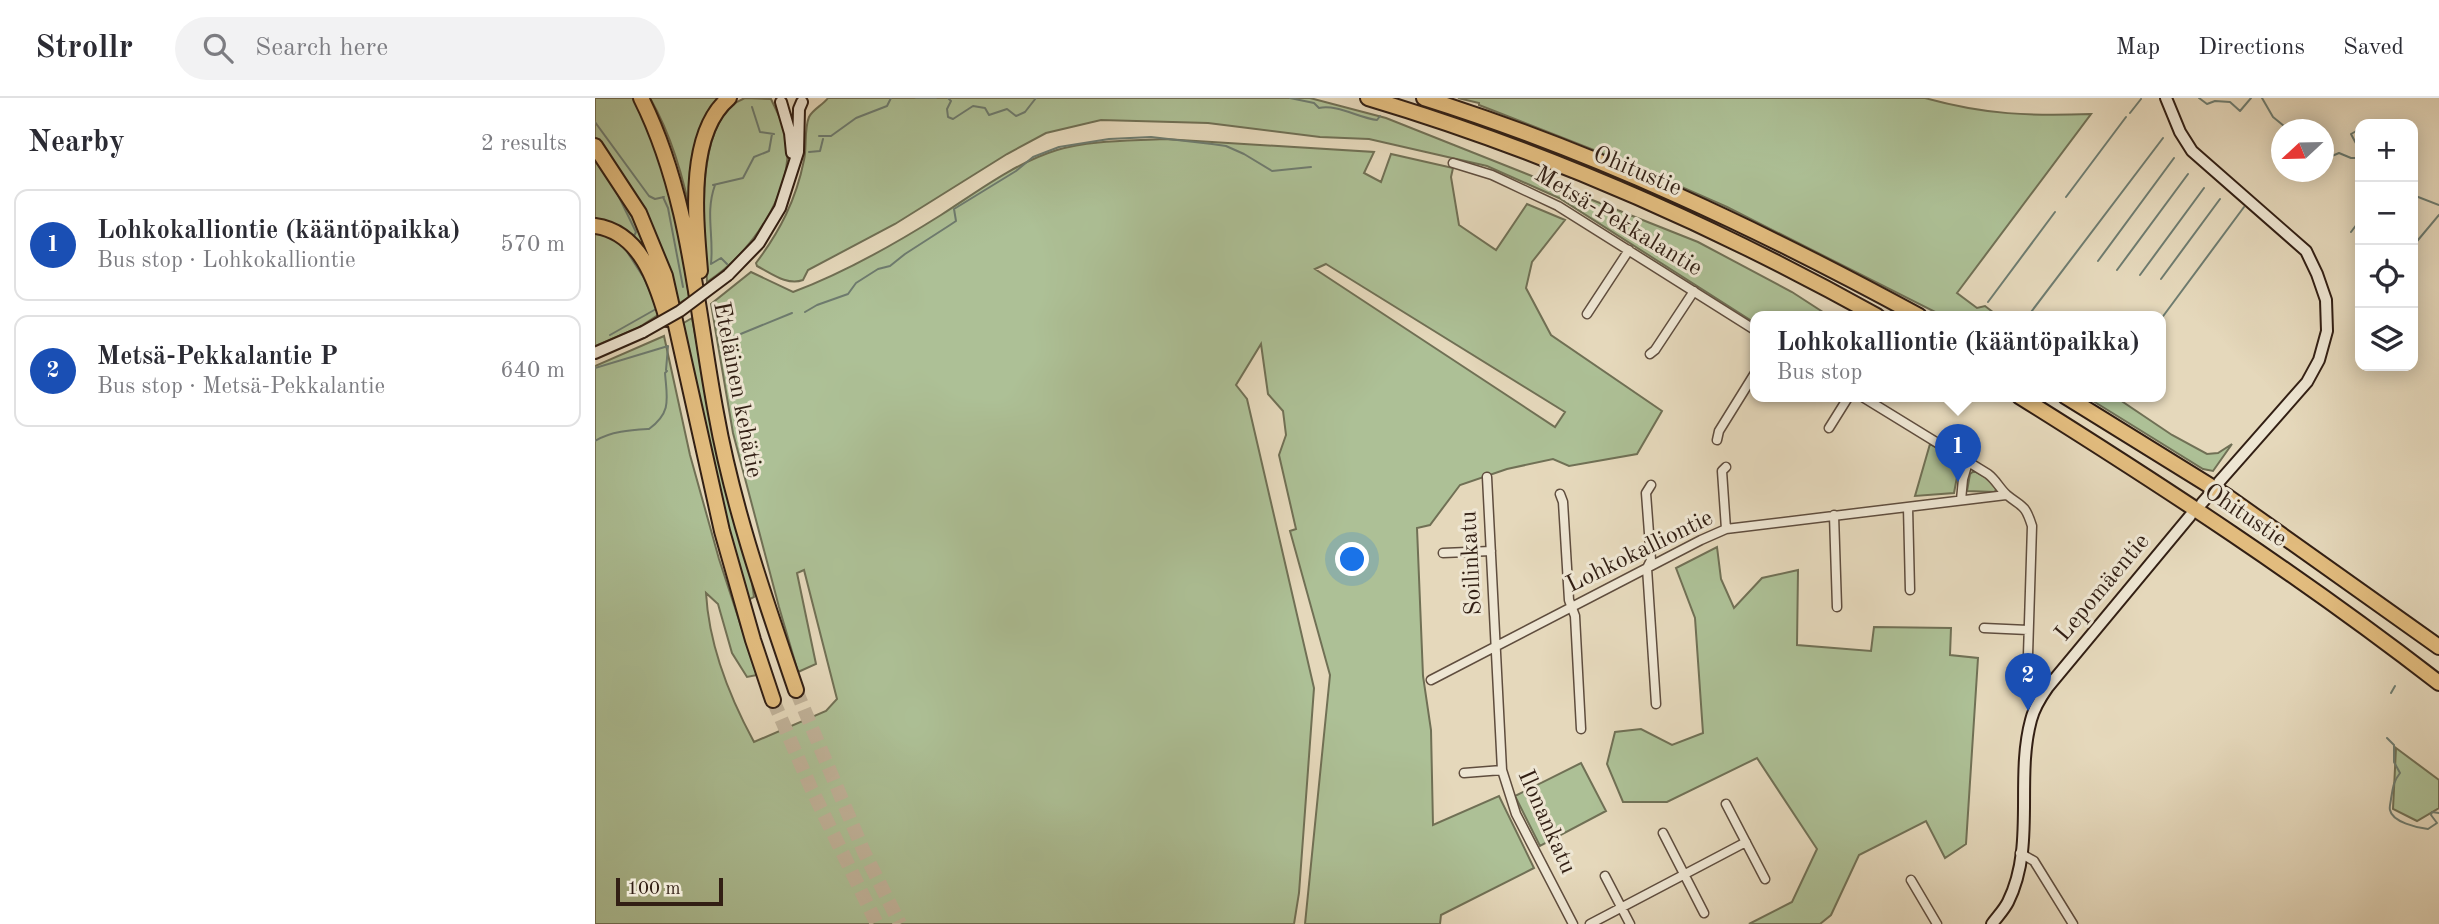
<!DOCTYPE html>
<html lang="en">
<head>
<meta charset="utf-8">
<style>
  :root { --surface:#fff; --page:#f2f2f3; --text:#2b2b33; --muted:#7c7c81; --line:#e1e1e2; --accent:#d93025 }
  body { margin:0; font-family:"Old Standard TT",serif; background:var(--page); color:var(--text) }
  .controls { position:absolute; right:21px; top:21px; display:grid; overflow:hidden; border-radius:14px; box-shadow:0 4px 18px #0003 }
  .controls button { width:63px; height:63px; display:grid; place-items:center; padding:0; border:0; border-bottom:2px solid var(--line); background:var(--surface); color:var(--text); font:35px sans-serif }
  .compass { position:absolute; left:1676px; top:21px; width:63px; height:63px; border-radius:50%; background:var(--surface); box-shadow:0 4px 18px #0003; rotate:248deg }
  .scale { position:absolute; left:21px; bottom:18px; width:107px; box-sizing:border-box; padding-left:7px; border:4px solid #321f14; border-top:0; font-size:19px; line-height:24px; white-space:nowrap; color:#321f14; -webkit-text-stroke:5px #eee6d3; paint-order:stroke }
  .you { position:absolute; left:758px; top:462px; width:24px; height:24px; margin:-18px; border:5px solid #fff; border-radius:50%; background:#1a73e8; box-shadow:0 0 0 10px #1a73e833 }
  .badge { display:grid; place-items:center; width:46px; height:46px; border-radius:50%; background:var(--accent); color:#fff; font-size:23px; font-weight:700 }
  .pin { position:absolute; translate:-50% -58px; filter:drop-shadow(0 2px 4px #0008) }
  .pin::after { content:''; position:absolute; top:37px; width:24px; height:21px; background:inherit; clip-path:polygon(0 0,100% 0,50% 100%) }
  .popup { position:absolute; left:1155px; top:213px; width:416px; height:91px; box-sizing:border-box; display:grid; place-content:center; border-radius:14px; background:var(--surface); filter:drop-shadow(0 2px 5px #0005); font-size:23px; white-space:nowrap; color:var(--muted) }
  .popup b { font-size:26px; color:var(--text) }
  .popup::after { content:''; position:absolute; left:50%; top:100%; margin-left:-14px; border:14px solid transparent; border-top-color:var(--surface) }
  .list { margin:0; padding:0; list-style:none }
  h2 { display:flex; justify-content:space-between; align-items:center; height:91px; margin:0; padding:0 28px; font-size:30px }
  h2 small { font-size:23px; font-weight:400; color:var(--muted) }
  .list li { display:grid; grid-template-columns:46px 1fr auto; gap:21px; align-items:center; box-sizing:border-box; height:112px; margin:0 14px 14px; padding:0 14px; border:2px solid var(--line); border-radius:14px }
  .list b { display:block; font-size:26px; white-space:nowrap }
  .list p { margin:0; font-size:23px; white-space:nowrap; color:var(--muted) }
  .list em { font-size:23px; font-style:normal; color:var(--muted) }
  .icon { flex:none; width:38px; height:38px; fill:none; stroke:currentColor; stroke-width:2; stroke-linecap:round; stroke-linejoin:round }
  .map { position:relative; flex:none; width:1844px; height:826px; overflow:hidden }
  header { display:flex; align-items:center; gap:42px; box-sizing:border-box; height:98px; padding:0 35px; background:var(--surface); border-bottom:2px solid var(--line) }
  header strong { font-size:33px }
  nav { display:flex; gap:38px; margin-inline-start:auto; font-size:24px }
  .search { width:490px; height:63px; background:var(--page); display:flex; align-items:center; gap:18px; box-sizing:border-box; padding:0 24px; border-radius:38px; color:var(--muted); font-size:26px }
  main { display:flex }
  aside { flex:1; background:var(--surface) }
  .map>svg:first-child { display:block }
  .green { fill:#adc096; stroke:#707055; stroke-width:2; fill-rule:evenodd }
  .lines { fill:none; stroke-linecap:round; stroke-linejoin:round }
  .stream { stroke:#6e7c70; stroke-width:2 }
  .highway-tunnel { stroke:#c1b39a; stroke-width:14; stroke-dasharray:14 7; stroke-linecap:butt }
  .street-casing { stroke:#5f4d3e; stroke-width:11 }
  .secondary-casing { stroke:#321f14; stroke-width:14 }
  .highway-casing { stroke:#321f14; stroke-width:18 }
  .street { stroke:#eee6d3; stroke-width:8 }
  .secondary { stroke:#eee6d3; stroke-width:10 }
  .highway { stroke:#e2bc7e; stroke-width:14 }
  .secondary-bridge-casing { stroke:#321f14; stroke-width:14; stroke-linecap:butt }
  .secondary-bridge { stroke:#eee6d3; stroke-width:10 }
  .labels { text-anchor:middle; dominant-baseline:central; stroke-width:6; stroke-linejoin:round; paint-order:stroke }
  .street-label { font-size:24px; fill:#321f14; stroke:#eee6d3 }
</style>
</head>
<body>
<header>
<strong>Strollr</strong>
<div class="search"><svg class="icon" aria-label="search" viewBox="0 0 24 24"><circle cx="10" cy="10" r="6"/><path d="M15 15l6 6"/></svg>Search here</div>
<nav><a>Map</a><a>Directions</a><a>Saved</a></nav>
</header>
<main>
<aside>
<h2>Nearby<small>2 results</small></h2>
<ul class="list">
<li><span class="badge" style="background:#1a4fb4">1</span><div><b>Lohkokalliontie (kääntöpaikka)</b><p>Bus stop · Lohkokalliontie</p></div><em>570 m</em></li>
<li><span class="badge" style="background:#1a4fb4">2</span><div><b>Metsä-Pekkalantie P</b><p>Bus stop · Metsä-Pekkalantie</p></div><em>640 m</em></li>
</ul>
</aside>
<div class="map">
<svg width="1844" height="826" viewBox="0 0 1844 826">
  <rect width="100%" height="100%" fill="#e5d8bb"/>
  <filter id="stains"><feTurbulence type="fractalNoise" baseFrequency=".00286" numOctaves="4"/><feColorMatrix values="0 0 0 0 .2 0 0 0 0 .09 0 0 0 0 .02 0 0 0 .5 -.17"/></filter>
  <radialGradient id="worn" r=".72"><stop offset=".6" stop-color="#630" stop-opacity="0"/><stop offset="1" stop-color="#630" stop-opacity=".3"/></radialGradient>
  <!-- green -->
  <path class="green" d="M0 0H38C73 62 85 129 94 199L83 206 22 68 0 40Z
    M55 0H126C99 20 101 96 98 129 90 84 78 40 55 0Z
    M150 0 176 1C182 14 190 28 192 42 198 96 155 156 112 184 110 138 96 20 150 0Z
    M233 0H715L791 20 1103 144 1197 194 1234 218H1160V225L964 100 892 68 774 41 725 39 613 25 506 22 451 35 412 56 300 126 213 172 208 182C192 188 176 175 162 168L161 165C185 133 201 102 209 62 212 49 209 31 214 19 218 11 228 7 233 0Z
    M863 0H1330C1391 17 1434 18 1496 16L1362 195 1382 210 1390 208 1403 218H1348L1132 109 1032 65 884 7V5Z
    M569 41 779 54 769 75 786 84 796 56 858 70 856 79 864 127 901 152 932 106 970 122 937 164 931 190 956 237 1067 313 1042 356 974 368 958 361 912 371 865 387 835 427 822 430 828 578 836 632 838 727 904 698 939 770 846 817 845 826H710L735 577 695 433 701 431 684 357 691 337 688 313 673 296 666 246 641 287 652 301 719 590 704 795 699 826H0V268L69 238 95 357 124 461 162 577 152 579 137 555 123 506 111 495C114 548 134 598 159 644L231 613 242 601 209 472 202 475 221 566 203 574 184 509 138 335 116 206 156 174 198 194C249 175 300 146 346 117 383 93 420 65 462 52 496 42 534 43 569 41ZM731 166 970 314 960 329 720 171Z
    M0 57 41 123 59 169C43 141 33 131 0 124Z
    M0 134C39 143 53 181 66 215L43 230 0 248Z
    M97 220 123 356 155 470 159 499 153 502 119 375 87 226Z
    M1490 298H1519L1577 337 1612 356 1623 355 1637 346 1618 373 1608 371Z
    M1335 346 1365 363 1359 395 1320 398Z
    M1379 373 1397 383 1401 391 1400 394 1372 393 1375 376Z
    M1122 449 1126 481 1139 510 1167 480 1203 472 1202 547 1276 553 1279 529 1356 530 1355 557 1383 560 1371 746 1350 760 1331 723 1264 757 1236 817 1225 826H1154L1197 804 1222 751 1162 660 1072 704H1028L1012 666 1020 634 1046 631 1077 647 1108 635 1100 520 1081 470Z
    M1801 650 1844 682V710L1822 723 1798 711Z
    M986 665 1011 713 945 748 920 698Z"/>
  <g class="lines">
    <!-- stream -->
    <path class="stream" d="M321 0H341
      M353 0 356 3 352 11 353 19 358 21 378 8 390 10 394 17 412 11 421 18 430 14 441 0
      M695 0 719 5 724 10C742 6 764 20 782 22L785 18
      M1604 0 1612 6 1620 3 1635 4 1645 13 1656 0
      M1667 0 1678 19 1694 32
      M157 9 165 34 179 36
      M1535 15 1546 1
      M0 24 54 98 60 101 69 99
      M1701 32 1706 29 1712 32
      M224 38H236L261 20 292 8 296 0
      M1728 51 1737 58 1744 55 1756 60H1762L1765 53 1756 36 1765 31
      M214 54 225 53 228 41
      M0 62 6 70
      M118 87 148 80 159 59 174 53 177 36
      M120 87C110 115 119 137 116 166L126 160 132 166
      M22 95 41 134 39 138
      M1818 97 1844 107
      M68 99 73 110 88 189
      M1471 99 1531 19
      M1756 134 1765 122
      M1818 148 1844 117
      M29 149 49 180 58 200
      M1503 163 1579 60
      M1522 172 1593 76
      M1545 177 1609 90
      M1566 181 1625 101
      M1393 204 1460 114
      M210 214 222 207 253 196 261 185 283 171 295 168 310 156 355 127 361 123 359 111 421 73 438 59 464 49 514 41 556 39 617 46 631 48 649 56 677 73 716 69
      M1433 218 1568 40
      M1566 221 1649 109
      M15 237 61 211 62 209
      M129 263 132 262 129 250 131 242 197 215
      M0 270 73 248 71 272
      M0 343C16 333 37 332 54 331 77 314 72 301 70 275L72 273
      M1796 595 1800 588
      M1792 640 1799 647V664L1805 675C1798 684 1798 690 1796 701 1796 703 1794 709 1795 712 1797 724 1823 730 1833 731L1842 725 1836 717 1837 714 1844 715"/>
    <!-- highway-tunnel -->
    <path class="highway-tunnel" d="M201 592 269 754 305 826
      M178 602 216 690 282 826"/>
    <defs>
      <path id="street" d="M858 65 897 77 963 108 1160 232
        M992 216 1034 152
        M1055 256 1060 252 1099 193
        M1266 298 1393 376C1401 382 1405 391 1412 397 1428 410 1430 406 1437 428L1433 557 1441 574 1453 589
        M1234 330 1254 298
        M1122 342 1124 333 1160 275
        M1131 369 1127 373 1131 431
        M892 379 907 672 921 716 978 826
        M1056 387 1051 395 1056 462 1052 470 1061 606
        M965 396 968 404 974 502 980 518 986 631
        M1366 402 1368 381 1373 364
        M1313 409 1315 492
        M1239 417 1242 509
        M848 455 896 453
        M1389 530 1433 532
        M836 582 1106 442 1131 431 1411 397
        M869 675 907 672
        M1131 706 1170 781
        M1068 735 1109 815
        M1425 755 1439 763 1478 826
        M1010 778 1035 826
        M1316 782 1342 826
        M995 826 1151 744"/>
      <path id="secondary" d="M1571 0 1585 34 1597 53 1711 153 1722 176 1731 202 1732 233 1724 262 1712 284 1624 384
        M186 4 195 35 197 55
        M133 177 164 145 185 110 203 54 204 11 207 4
        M0 255 48 234
        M1607 405 1614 397
        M1397 826C1402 819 1409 812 1413 804 1441 748 1420 681 1436 622 1439 610 1446 599 1453 589L1595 418"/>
      <path id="highway" d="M46 0C95 98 101 209 121 315 138 410 170 501 201 592
        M773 0C951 53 1120 128 1282 218
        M829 0C1001 54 1166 132 1324 218
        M0 48 44 115 70 178 127 433 158 542 178 602
        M0 128C45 134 61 183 72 221
        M105 173C101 123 91 36 134 0
        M1424 298C1568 388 1710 481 1844 585
        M1470 298 1633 399 1844 549"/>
    </defs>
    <!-- street casing -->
    <use href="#street" class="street-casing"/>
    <!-- secondary casing -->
    <use href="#secondary" class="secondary-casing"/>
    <!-- highway casing -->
    <use href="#highway" class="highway-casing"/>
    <!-- street -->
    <use href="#street" class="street"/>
    <!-- secondary -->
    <use href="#secondary" class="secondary"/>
    <!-- highway -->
    <use href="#highway" class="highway"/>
    <defs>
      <path id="secondary-bridge" d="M48 234 85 213 133 177"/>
    </defs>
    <!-- secondary-bridge casing -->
    <use href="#secondary-bridge" class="secondary-bridge-casing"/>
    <!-- secondary-bridge -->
    <use href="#secondary-bridge" class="secondary-bridge"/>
  </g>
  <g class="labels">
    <!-- street labels -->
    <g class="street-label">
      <text transform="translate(1042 74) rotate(23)">Ohitustie</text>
      <text transform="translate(1023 124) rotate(31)">Metsä-Pekkalantie</text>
      <text transform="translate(142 292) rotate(79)">Eteläinen kehätie</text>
      <text transform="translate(1650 418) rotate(34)">Ohitustie</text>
      <text transform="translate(1045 454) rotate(-26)">Lohkokalliontie</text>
      <text transform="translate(877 465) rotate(-93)">Soilinkatu</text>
      <text transform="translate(1508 490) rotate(-50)">Lepomäentie</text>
      <text transform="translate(951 724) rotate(66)">Ilonankatu</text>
    </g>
  </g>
  <rect width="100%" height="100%" filter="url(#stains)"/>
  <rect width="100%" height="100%" fill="url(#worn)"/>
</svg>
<div class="controls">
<button>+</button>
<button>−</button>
<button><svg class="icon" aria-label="locate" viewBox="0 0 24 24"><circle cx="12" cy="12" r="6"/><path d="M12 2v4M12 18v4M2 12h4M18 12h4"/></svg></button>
<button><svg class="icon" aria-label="layers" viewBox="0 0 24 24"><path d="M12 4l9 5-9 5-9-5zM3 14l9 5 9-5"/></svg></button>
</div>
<svg class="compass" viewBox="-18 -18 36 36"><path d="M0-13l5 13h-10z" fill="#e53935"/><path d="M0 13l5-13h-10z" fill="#7c7c81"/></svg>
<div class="scale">100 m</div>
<div class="you"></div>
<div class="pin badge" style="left:1363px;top:384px;background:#1a4fb4">1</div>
<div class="popup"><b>Lohkokalliontie (kääntöpaikka)</b>Bus stop</div>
<div class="pin badge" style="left:1433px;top:613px;background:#1a4fb4">2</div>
</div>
</main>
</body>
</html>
